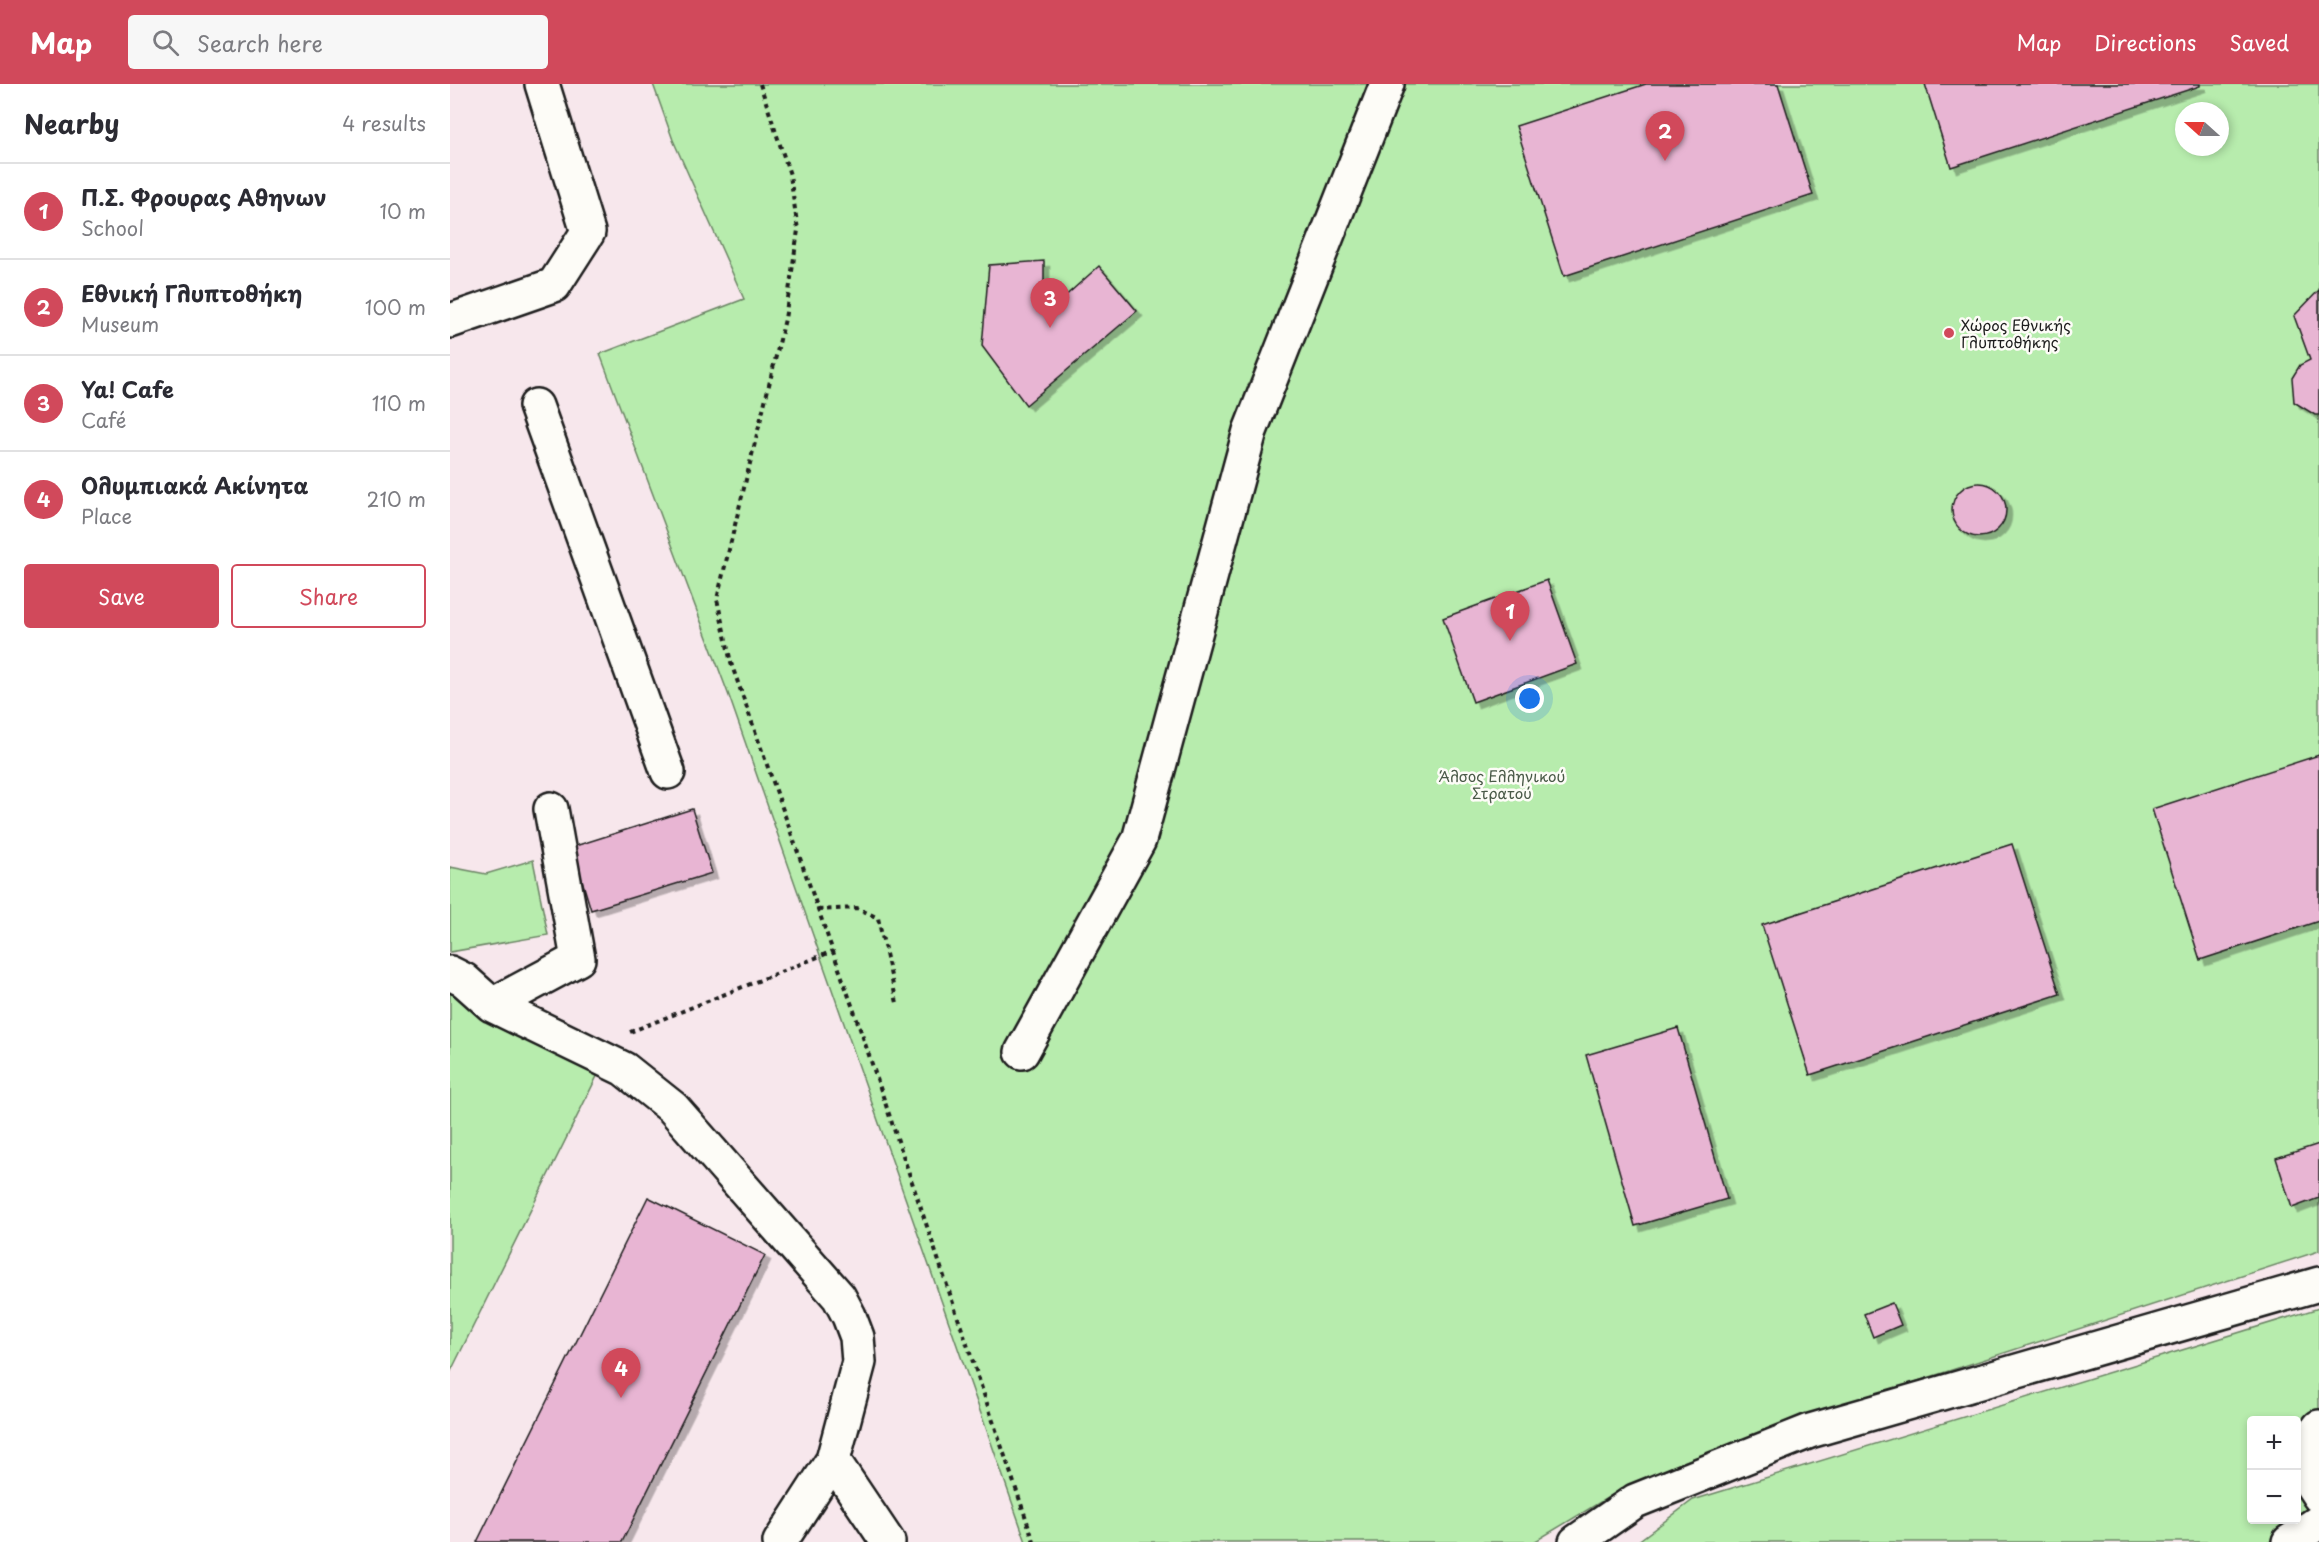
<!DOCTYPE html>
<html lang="en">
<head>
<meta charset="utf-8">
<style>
  :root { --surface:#fff; --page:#f7f7f7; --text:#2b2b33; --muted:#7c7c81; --line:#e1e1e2; --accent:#d1495b }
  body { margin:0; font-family:"Playpen Sans",sans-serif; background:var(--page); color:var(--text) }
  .controls { position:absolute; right:18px; bottom:18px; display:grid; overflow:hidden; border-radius:6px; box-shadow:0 3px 9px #0003 }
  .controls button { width:54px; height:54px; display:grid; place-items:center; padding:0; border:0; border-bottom:2px solid var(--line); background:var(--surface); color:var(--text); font:30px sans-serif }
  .compass { position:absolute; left:1725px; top:18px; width:54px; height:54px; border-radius:50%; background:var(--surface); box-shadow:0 3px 9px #0003; rotate:291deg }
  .you { position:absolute; left:1080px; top:615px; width:21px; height:21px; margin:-15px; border:4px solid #fff; border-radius:50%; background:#1a73e8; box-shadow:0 0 0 9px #1a73e833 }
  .badge { display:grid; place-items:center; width:39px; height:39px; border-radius:50%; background:var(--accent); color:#fff; font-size:20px; font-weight:700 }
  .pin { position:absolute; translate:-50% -50px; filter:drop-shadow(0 2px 3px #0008) }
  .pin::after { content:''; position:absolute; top:32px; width:21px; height:18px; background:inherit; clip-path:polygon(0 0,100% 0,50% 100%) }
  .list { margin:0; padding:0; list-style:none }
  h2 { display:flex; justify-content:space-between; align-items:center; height:78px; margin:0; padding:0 24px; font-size:26px }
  h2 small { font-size:20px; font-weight:400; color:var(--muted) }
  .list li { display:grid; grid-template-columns:39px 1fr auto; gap:18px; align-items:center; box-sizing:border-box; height:96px; padding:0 24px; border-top:2px solid var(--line) }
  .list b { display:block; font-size:22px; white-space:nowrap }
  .list p { margin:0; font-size:20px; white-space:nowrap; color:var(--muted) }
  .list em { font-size:20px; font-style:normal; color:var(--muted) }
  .actions { display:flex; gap:12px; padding:18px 24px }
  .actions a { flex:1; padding:14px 0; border:2px solid var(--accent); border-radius:6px; text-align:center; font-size:21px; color:var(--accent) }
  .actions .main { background:var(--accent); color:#fff }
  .icon { flex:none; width:33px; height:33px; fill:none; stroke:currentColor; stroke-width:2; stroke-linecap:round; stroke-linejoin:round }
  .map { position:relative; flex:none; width:1869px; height:1458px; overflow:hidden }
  header { display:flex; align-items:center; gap:36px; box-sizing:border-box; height:84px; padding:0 30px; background:var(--accent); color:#fff }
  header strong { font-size:28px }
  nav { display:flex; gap:33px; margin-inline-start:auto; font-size:21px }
  .search { width:420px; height:54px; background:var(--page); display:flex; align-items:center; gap:15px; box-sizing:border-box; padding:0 21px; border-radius:6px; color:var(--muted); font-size:22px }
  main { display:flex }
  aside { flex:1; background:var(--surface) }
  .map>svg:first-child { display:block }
  .green { fill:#b7ecad; stroke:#6a8464; stroke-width:1.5; fill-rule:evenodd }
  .building { fill:#e8b5d3; stroke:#1c1c1c; stroke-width:1.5; filter:url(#shadow) }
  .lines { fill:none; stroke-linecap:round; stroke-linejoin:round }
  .minor-casing { stroke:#1c1c1c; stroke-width:38 }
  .path { stroke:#1c1c1c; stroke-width:4; stroke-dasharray:4.5 4.5; stroke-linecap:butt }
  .minor { stroke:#fdfcf7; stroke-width:33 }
  .poi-dot { fill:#d1495b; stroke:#fdfcf7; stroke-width:2 }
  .labels { text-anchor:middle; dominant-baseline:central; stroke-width:5; stroke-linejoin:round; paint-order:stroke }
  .poi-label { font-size:15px; fill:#1c1c1c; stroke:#fdfcf7; text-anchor:start }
  .park-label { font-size:15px; fill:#4a5a48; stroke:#fdfcf7 }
</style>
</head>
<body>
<header>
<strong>Map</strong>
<div class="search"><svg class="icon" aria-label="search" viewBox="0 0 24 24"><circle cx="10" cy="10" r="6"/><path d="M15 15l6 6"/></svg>Search here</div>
<nav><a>Map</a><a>Directions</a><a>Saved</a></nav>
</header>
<main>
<aside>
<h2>Nearby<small>4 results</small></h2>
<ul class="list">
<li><span class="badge">1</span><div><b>Π.Σ. Φρουρας Αθηνων</b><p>School</p></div><em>10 m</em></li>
<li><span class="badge">2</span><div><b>Εθνική Γλυπτοθήκη</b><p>Museum</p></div><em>100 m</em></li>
<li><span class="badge">3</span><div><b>Ya! Cafe</b><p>Café</p></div><em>110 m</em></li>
<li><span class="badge">4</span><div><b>Ολυμπιακά Ακίνητα</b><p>Place</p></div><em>210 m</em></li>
</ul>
<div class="actions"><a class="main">Save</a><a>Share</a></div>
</aside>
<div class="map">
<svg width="1869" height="1458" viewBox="0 0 1869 1458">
  <defs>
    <filter id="shadow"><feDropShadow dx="5.5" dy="5.5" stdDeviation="0" flood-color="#0004"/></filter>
  </defs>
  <rect width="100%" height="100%" fill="#f7e7ec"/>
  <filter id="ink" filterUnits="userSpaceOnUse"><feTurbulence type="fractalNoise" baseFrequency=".0167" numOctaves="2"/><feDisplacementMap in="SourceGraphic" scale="12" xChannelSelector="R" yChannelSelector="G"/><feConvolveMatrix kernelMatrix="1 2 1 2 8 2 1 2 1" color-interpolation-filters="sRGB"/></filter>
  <g filter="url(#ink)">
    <!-- green -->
    <path class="green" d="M203 0H1869V1167L1474 1295 1280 1361 1162 1411 1084 1458H576L279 612 150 270 294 215 223 56ZM1734 27H1770V63H1734Z
      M83 776 98 851 0 868V783L36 790Z
      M0 905 155 976 0 1289Z
      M1869 1224V1458H1187L1243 1416ZM1802 1336H1846V1436H1802Z"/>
    <!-- building -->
    <path class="building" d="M1196 0H1328L1363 111 1114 192 1066 42Z
      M1475 0H1750V2L1501 83Z
      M594 177V215L602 224 649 182 687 227 576 321 532 262 539 181Z
      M1869 206V331H1865L1844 318 1842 294 1850 281 1860 276 1844 232Z
      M1502 426a27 27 0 1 1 54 0a27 27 0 1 1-54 0Z
      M1097 496 1127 580 1023 618 993 534Z
      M1869 671V837L1750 876 1702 725Z
      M242 725 262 789 141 826 122 763Z
      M1562 760 1610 910 1360 991 1312 841Z
      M1228 944 1277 1115 1185 1142 1136 971Z
      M1869 1060V1114L1842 1124 1826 1074Z
      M198 1113 315 1171 172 1458H27Z
      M1442 1219 1451 1241 1423 1253 1414 1230Z"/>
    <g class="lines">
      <defs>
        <path id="minor" d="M0 237 104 201 138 148 92 0
          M86 322 218 688
          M0 889 14 896 42 921 174 985 223 1024 389 1213 399 1232 407 1253 409 1278 383 1376 330 1458
          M42 921 128 875 101 725
          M572 968 689 756 800 347 937 0
          M1869 1343 1859 1357 1856 1392 1869 1412
          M383 1376 438 1458
          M1126 1458 1185 1417 1360 1347 1869 1200
          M1839 1458 1869 1438"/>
      </defs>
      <!-- minor casing -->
      <use href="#minor" class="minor-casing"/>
      <!-- path -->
      <path class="path" d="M310 0 340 91 348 146 335 235 267 515 281 579 404 927 584 1458
        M368 826 407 824 428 834 447 919
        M180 948 383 867"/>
      <!-- minor -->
      <use href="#minor" class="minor"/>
    </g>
  </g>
  <!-- markers -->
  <circle class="poi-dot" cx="1499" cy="249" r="6"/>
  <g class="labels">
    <!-- poi labels -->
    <g class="poi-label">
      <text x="1511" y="240">Χώρος Εθνικής<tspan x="1511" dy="17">Γλυπτοθήκης</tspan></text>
    </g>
    <!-- park labels -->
    <g class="park-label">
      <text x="1052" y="691">Άλσος Ελληνικού<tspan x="1052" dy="17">Στρατού</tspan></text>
    </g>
  </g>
</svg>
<div class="controls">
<button>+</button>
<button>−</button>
</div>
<svg class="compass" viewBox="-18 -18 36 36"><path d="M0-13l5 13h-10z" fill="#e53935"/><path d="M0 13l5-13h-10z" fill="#7c7c81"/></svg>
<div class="you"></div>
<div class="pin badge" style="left:1060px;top:557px">1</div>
<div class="pin badge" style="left:1215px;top:77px">2</div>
<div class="pin badge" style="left:600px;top:244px">3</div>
<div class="pin badge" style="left:171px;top:1314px">4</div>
</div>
</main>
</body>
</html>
